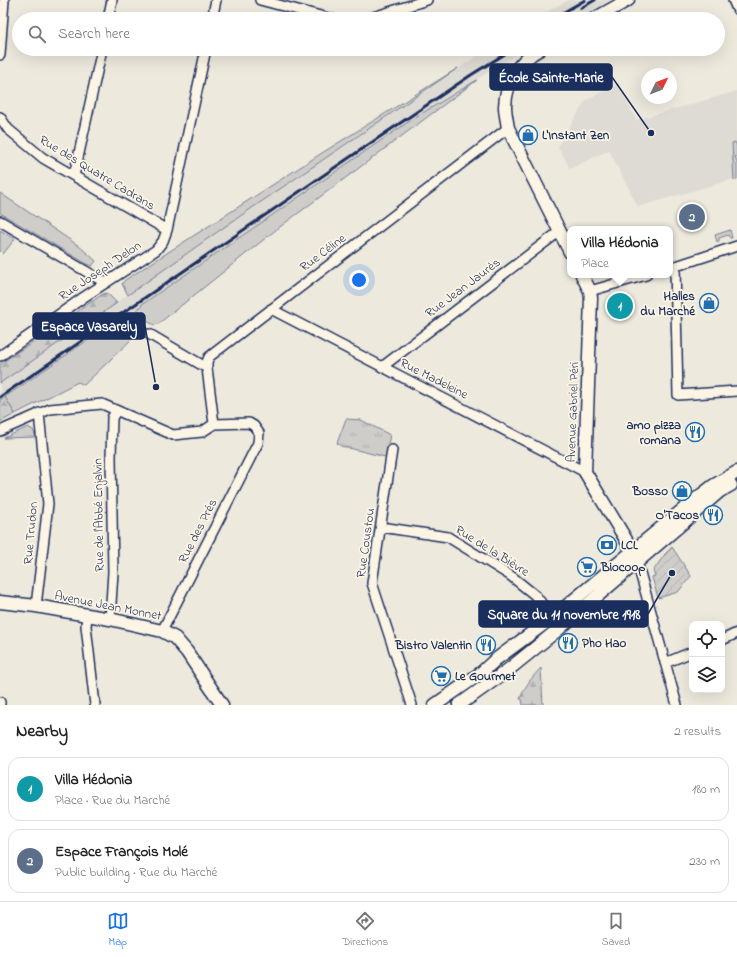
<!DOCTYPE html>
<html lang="en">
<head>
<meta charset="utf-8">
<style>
  :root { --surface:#fff; --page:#f6f6f6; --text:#222; --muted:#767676; --line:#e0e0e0; --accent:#1a73e8 }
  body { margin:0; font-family:"Indie Flower",sans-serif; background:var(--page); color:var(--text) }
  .controls { position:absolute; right:12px; bottom:12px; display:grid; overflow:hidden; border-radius:8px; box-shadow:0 4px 16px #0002 }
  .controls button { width:36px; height:36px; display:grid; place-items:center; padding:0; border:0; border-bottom:1px solid var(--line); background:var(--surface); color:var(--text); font:20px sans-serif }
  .compass { position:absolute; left:641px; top:68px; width:36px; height:36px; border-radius:50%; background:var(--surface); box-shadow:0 4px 16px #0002; rotate:47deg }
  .you { position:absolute; left:359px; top:280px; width:14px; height:14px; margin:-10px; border:3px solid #fff; border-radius:50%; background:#1a73e8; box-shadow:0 0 0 6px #1a73e833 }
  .badge { display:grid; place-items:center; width:26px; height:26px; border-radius:50%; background:var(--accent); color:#fff; font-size:13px; font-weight:700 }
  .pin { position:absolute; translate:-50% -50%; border:2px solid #fff; box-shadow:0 1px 4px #0006 }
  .popup { position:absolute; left:567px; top:226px; width:106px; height:52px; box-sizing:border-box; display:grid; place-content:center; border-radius:8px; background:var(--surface); filter:drop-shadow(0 1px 3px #0005); font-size:13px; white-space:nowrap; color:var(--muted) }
  .popup b { font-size:15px; color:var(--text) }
  .popup::after { content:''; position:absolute; left:50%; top:100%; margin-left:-8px; border:8px solid transparent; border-top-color:var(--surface) }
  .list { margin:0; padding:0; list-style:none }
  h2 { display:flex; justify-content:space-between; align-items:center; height:52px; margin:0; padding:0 16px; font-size:17px }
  h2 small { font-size:13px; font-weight:400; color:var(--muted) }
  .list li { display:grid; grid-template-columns:26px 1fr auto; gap:12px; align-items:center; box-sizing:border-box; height:64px; margin:0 8px 8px; padding:0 8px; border:1px solid var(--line); border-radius:12px }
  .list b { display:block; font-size:15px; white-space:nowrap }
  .list p { margin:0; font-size:13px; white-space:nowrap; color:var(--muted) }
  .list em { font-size:13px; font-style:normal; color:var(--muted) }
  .icon { flex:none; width:22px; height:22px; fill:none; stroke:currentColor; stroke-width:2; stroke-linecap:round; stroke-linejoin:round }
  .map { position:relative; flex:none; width:737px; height:705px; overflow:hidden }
  .search { position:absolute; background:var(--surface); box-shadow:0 4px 16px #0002; left:12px; right:12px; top:12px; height:44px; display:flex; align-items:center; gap:10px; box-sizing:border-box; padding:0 14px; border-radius:22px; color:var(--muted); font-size:15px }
  .sheet { height:196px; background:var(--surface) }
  nav { display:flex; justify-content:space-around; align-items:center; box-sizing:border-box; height:56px; border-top:1px solid var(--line); background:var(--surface); font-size:11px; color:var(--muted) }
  nav a { display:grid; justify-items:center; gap:2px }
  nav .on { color:var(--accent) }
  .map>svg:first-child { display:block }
  .built { fill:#dedbd4 }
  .grass { fill:#cfcdca; stroke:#757e94 }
  .forest { fill:url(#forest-firs); stroke:#757e94 }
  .park { fill:url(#park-tufts); stroke:#757e94 }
  .garden { fill:url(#garden-furrows); stroke:#757e94 }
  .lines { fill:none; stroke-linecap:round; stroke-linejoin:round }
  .minor-casing { stroke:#1b2f5e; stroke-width:12 }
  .major-casing { stroke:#1b2f5e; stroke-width:15 }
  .minor { stroke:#fcf5e5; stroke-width:9 }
  .major { stroke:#fcf5e5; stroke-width:12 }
  .rail { stroke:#1b2f5e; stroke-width:3 }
  .labels { text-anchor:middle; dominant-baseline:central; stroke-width:3.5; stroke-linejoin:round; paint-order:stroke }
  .poi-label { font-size:13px; font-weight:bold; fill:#1b2f5e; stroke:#fcf5e5; text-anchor:start }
  .street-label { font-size:13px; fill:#1b2f5e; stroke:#fcf5e5 }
  .leader { fill:none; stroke:#1b2f5e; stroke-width:1.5 }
  .callout-dot { fill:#1b2f5e; stroke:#fcf5e5; stroke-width:1.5 }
  .callout { fill:#1b2f5e; stroke:#1b2f5e; stroke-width:1.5 }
  .callout-label { font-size:14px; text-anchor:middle; font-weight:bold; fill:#fff }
</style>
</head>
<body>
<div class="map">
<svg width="737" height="705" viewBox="0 0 737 705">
  <defs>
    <pattern id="forest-firs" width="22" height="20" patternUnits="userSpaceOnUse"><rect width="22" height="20" fill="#cfcdca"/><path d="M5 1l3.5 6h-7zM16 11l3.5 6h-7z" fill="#b1b0b0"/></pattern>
    <pattern id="park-tufts" width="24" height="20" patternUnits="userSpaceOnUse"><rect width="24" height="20" fill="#cfcdca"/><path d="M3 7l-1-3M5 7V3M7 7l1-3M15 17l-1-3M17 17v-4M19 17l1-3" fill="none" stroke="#b1b0b0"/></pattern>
    <pattern id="garden-furrows" width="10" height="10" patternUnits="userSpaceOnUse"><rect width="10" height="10" fill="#cfcdca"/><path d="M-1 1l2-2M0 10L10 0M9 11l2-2" fill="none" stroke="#b1b0b0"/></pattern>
  </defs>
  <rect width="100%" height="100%" fill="#eee9dd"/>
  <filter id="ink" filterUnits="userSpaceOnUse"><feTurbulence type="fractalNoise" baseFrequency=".025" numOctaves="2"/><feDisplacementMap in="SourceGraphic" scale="8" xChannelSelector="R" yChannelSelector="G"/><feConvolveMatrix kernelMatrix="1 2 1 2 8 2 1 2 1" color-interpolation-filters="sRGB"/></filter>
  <g filter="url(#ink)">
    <!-- built -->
    <path class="built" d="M568 0H611L577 19H534Z
      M487 49H526L411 120 141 305 142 306 124 318 123 316 0 400V383L230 223Z
      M618 83 636 120 737 91V178L638 207 609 150 570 169 558 146 585 101Z"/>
    <!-- grass -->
    <path class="grass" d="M458 68 230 223 128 295 122 284 125 280 322 153Z
      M477 80 277 229 158 324 155 325 148 322 137 309 142 306 141 305 411 120Z
      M735 142 737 146V156L735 157 737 161V179L734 180 732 143Z
      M0 193 79 246 96 261 92 266 87 264 0 213Z
      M0 230 15 239 3 254 0 251Z
      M730 230 732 238H730L728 235 719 238V241L717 242 715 235Z
      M123 316 125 318 127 316 138 333 84 385 78 382 15 414 5 397Z
      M28 427 33 430 36 437 4 438Z"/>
    <!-- forest -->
    <path class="forest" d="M107 293 117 303 0 383V364L103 294Z
      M5 397 15 414 0 422V400Z
      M541 668 543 705H523L522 699H520C525 686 532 677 541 668Z"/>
    <!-- park -->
    <path class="park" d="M346 419 361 420 390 435 385 457 341 446 337 443Z"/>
    <!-- garden -->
    <path class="garden" d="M672 547 691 576 678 592 658 598 652 577 655 576 653 571 665 554Z"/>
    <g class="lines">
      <defs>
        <path id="minor" d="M260 0 332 19
          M733 0 737 9
          M108 19 112 0
          M212 19 216 0
          M367 19 427 0
          M0 55 4 0
          M0 117 8 129 43 158 167 230
          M74 176 102 49
          M0 221 106 283
          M675 266 678 395 737 391
          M670 268 737 246
          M590 291 646 275
          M271 309 585 472
          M149 334 207 368
          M0 356 84 297 156 250 163 241 167 230 206 49
          M382 367 560 231
          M214 424 207 368V362L209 357 508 128
          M0 431 50 409 102 404 173 435 202 432 214 424 249 423 254 426 259 433 258 443 162 631
          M392 450 372 583 412 705
          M381 527 448 537 511 576 536 596 560 628
          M637 562 677 705
          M36 606 48 504 39 413
          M87 616 86 626 95 705
          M110 619 113 572 111 458 112 418 116 411
          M722 640 737 633
          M665 663 692 652
          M0 702V705"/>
        <path id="major" d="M594 19 628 0
          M540 49C519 60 506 82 505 106 505 113 507 121 508 128L570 252
          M582 275 590 291 591 298 585 472 625 538 635 557
          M0 602 36 606 110 619 162 631 175 638 187 652 222 705
          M435 705 481 673 495 660 552 618 691 503 713 486 737 472
          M459 705 508 670 560 628 720 491 731 485"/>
      </defs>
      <!-- minor casing -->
      <use href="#minor" class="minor-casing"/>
      <!-- major casing -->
      <use href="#major" class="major-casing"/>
      <!-- minor -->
      <use href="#minor" class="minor"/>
      <!-- major -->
      <use href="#major" class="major"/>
      <!-- rail -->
      <path class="rail" d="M581 8 595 0
        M552 19 585 0
        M0 397 315 181 471 75 513 49"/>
    </g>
  </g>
  <!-- icons -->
  <defs>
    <symbol id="shop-ring" viewBox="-11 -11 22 22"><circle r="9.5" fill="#fcf5e5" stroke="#1f6fb2" stroke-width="1.5"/><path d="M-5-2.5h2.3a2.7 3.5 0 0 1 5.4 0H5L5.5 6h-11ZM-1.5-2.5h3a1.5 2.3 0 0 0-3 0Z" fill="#1f6fb2"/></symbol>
    <symbol id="restaurant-ring" viewBox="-11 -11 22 22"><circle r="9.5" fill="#fcf5e5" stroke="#1f6fb2" stroke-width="1.5"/><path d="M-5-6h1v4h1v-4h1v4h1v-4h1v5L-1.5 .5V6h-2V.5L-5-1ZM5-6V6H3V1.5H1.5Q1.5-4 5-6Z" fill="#1f6fb2"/></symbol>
    <symbol id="bank-ring" viewBox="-11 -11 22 22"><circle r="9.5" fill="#fcf5e5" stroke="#1f6fb2" stroke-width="1.5"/><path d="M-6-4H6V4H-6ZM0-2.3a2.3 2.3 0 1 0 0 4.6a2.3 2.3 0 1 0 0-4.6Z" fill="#1f6fb2"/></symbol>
    <symbol id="supermarket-ring" viewBox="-11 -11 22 22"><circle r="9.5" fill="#fcf5e5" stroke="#1f6fb2" stroke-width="1.5"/><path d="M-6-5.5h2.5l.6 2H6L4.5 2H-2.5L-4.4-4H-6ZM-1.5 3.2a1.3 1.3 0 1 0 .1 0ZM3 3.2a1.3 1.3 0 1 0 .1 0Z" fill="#1f6fb2"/></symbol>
  </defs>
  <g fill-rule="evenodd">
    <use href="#shop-ring" x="517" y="124" width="22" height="22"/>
    <use href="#shop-ring" x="698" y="292" width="22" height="22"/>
    <use href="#restaurant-ring" x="684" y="421" width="22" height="22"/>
    <use href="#shop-ring" x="671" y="480" width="22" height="22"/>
    <use href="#restaurant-ring" x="702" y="504" width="22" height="22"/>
    <use href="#bank-ring" x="596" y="534" width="22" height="22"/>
    <use href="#supermarket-ring" x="576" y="556" width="22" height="22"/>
    <use href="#restaurant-ring" x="557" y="632" width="22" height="22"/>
    <use href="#restaurant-ring" x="475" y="634" width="22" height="22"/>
    <use href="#supermarket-ring" x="430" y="665" width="22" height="22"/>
  </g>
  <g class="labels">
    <!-- poi labels -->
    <g class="poi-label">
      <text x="542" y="135">L'Instant Zen</text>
      <text x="695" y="296" text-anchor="end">Halles<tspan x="695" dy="15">du Marché</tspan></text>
      <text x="681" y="425" text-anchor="end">amo pizza<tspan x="681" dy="15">romana</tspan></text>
      <text x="668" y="491" text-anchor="end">Bosso</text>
      <text x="699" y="515" text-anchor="end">O'Tacos</text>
      <text x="621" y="545">LCL</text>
      <text x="601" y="567">Biocoop</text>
      <text x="582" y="643">Pho Hao</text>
      <text x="472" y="645" text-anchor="end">Bistro Valentin</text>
      <text x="455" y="676">Le Gourmet</text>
    </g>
    <!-- street labels -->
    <g class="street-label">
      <text transform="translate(97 173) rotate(31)">Rue des Quatre Cadrans</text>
      <text transform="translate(323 253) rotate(-37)">Rue Céline</text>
      <text transform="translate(100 271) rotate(-34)">Rue Joseph Delon</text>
      <text transform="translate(463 288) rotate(-37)">Rue Jean Jaurès</text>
      <text transform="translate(434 379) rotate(27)">Rue Madeleine</text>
      <text transform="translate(573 412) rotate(-88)">Avenue Gabriel Péri</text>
      <text transform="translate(99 515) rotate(-91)">Rue de l'Abbé Enjalvin</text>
      <text transform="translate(198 531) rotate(-63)">Rue des Prés</text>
      <text transform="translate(31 533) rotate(-85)">Rue Trudon</text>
      <text transform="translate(366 543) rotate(-82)">Rue Coustou</text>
      <text transform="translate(492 551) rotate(32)">Rue de la Bièvre</text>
      <text transform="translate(108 606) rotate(11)">Avenue Jean Monnet</text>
    </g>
  </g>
  <!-- callouts -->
  <path class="leader" d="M651 133L612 77M156 387L145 326M672 573L648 614"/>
  <g class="callout-dot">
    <circle cx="651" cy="133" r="4"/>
    <circle cx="156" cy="387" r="4"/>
    <circle cx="672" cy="573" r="4"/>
  </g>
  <g class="callout">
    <rect x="490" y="64" width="122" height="26" rx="4"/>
    <rect x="33" y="313" width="112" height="26" rx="4"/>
    <rect x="479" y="601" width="169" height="26" rx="4"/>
  </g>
  <g class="callout-label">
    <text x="551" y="82">École Sainte-Marie</text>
    <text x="89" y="331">Espace Vasarely</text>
    <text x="564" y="619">Square du 11 novembre 1918</text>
  </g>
</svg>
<div class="controls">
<button><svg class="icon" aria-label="locate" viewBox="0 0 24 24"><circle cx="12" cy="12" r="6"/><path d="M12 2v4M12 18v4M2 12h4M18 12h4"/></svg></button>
<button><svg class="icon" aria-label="layers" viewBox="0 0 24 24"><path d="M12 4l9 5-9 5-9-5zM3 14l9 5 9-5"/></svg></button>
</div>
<svg class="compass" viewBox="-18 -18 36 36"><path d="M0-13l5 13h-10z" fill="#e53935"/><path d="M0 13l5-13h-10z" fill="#767676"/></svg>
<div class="you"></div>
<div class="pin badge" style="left:620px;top:306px;background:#0f9aa8">1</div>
<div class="popup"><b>Villa Hédonia</b>Place</div>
<div class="pin badge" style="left:692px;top:217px;background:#5c6f8a">2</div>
<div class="search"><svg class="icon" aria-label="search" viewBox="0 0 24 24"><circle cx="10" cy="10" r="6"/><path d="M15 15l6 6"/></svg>Search here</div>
</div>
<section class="sheet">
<h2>Nearby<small>2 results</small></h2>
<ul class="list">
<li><span class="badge" style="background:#0f9aa8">1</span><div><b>Villa Hédonia</b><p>Place · Rue du Marché</p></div><em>180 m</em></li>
<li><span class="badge" style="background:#5c6f8a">2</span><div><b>Espace François Molé</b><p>Public building · Rue du Marché</p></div><em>230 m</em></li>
</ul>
</section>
<nav>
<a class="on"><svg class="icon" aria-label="map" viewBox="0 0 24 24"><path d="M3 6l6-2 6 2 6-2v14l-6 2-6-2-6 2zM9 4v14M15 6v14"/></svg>Map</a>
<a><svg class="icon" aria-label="directions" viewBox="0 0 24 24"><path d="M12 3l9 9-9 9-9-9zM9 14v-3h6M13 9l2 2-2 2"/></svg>Directions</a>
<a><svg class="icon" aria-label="saved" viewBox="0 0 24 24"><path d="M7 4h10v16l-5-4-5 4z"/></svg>Saved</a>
</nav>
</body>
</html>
